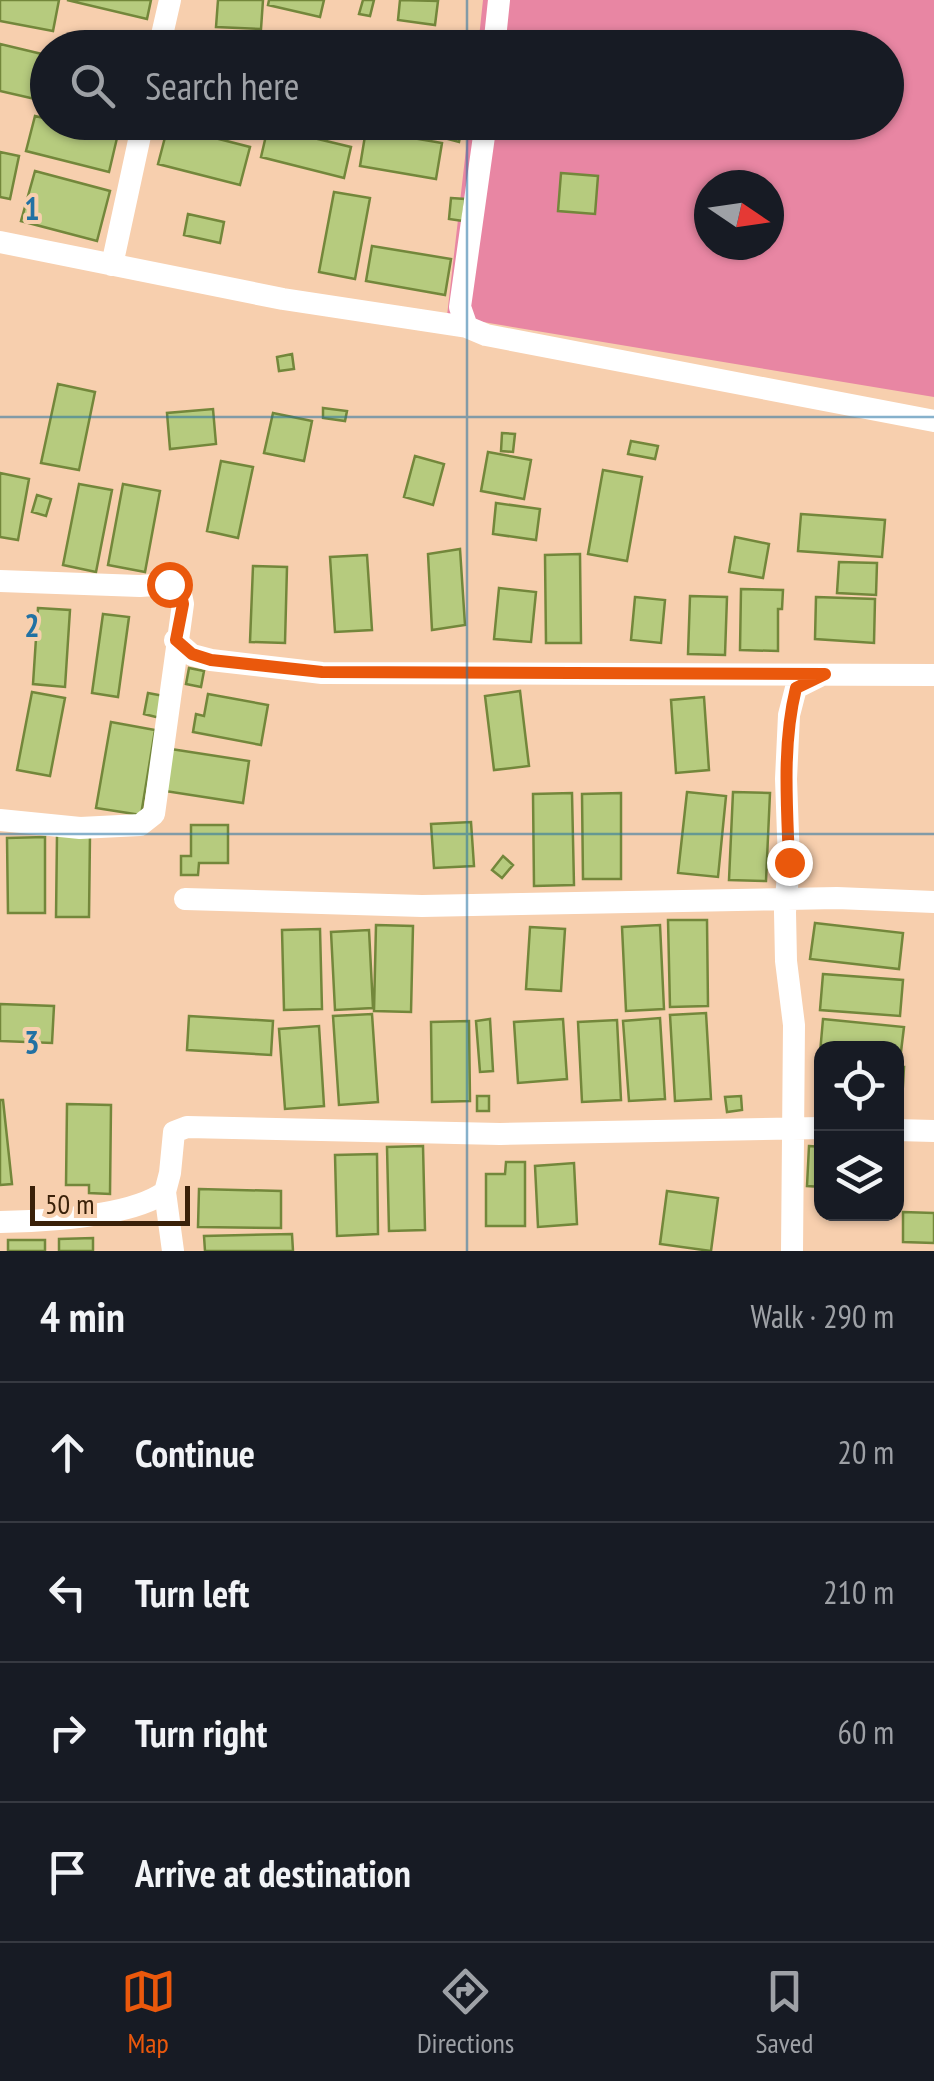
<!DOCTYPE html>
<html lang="en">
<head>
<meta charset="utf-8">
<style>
  :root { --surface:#171b24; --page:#20242c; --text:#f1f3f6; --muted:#9ea1a6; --line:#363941; --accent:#ea580c }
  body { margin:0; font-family:"PT Sans Narrow",sans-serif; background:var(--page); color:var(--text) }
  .controls { position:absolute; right:30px; bottom:30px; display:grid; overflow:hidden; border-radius:20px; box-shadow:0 2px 8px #0004 }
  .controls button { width:90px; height:90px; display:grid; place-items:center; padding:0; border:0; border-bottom:2px solid var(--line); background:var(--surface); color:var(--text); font:50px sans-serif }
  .compass { position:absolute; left:694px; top:170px; width:90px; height:90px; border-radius:50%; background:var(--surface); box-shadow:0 2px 8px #0004; rotate:103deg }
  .scale { position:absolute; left:30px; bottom:25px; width:160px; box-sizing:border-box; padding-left:10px; border:5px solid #3a2109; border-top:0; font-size:28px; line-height:35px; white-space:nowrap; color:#3a2109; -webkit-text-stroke:8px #f7cfae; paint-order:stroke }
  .stop { position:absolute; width:30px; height:30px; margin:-22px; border:8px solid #ea580c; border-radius:50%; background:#fff }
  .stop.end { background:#ea580c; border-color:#fff; box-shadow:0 2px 10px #0008 }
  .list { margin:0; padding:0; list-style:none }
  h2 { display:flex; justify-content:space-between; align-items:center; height:130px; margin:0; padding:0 40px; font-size:42px }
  h2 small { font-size:32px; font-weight:400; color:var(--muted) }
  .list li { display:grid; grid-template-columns:65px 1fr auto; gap:30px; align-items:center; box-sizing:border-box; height:140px; padding:0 40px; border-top:2px solid var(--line) }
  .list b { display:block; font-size:38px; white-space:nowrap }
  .list em { font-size:32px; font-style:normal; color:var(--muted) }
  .icon { flex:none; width:55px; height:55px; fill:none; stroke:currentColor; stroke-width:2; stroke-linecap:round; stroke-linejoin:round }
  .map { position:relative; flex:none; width:934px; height:1251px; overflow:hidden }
  .search { position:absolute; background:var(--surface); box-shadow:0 2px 8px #0004; left:30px; right:30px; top:30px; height:110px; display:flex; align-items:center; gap:25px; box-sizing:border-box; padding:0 35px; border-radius:55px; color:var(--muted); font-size:38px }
  .sheet { height:690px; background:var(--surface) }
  nav { display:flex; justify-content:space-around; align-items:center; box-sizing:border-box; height:140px; border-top:2px solid var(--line); background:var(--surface); font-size:28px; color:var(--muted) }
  nav a { display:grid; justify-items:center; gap:5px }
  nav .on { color:var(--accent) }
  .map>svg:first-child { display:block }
  .forest { fill:#e886a3; fill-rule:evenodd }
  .building { fill:#b6cb7e; stroke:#73873b; stroke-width:2.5 }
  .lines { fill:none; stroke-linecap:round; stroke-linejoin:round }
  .minor { stroke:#fff; stroke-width:22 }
  .route { stroke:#ea580c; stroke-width:12 }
  .grid { fill:none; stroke:#2271a3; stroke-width:2.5; stroke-opacity:0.55 }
  .grid-label { font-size:32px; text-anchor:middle; font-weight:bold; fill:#2271a3; stroke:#f7cfae; stroke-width:8; stroke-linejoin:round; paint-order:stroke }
</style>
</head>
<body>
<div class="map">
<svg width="934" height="1251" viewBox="0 0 934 1251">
  <rect width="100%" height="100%" fill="#f7cfae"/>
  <!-- forest -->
  <path class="forest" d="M483 0H934V397L447 316 469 123 886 122V48L478 47ZM709 185H769V245H709Z"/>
  <!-- building -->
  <path class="building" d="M0 0H59L53 31 0 21Z
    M67 0H151L147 19Z
    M218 0H263L261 29 216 27Z
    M269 0H324L320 17 268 5Z
    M363 0H374L370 16 359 14Z
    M400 0 438 1 435 25 398 20Z
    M195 36 253 48H193Z
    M401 38 444 48H399Z
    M0 44 46 55 35 99 0 91Z
    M35 116 48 119V122H60L117 138 109 172 26 151Z
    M385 122H463L459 142Z
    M168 126 250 147 240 185 158 164Z
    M268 127 351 147 344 178 261 157Z
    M366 130 442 143 436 179 360 166Z
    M0 152 19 156 10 199 0 197Z
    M35 171 110 191 97 241 21 221Z
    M561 173 598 176 595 214 558 211Z
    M334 192 370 198 355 279 319 272Z
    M451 198 465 199 463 221 449 219Z
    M188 214 224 222 220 243 184 235Z
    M372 246 451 259 445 295 366 281Z
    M292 354 294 369 279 371 277 357Z
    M58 384 95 392 79 470 41 463Z
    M323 408 347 411 345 421 323 418Z
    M213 409 216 444 170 449 167 413Z
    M273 413 312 421 304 461 264 453Z
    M502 433 515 434 513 452 501 451Z
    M631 441 658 446 655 459 628 454Z
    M488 452 531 460 524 499 481 491Z
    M415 456 444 464 433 505 404 497Z
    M221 461 253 467 238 538 207 531Z
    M603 470 642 477 627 561 588 554Z
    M0 473 29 479 18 540 0 537Z
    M79 484 112 490 96 572 63 565Z
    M123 484 160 491 145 572 108 565Z
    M37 495 51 499 46 516 32 512Z
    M496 503 540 509 536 540 493 534Z
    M801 514 885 520 882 557 798 551Z
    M735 537 769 544 763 578 729 572Z
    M460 549 465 625 432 630 428 554Z
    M580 554 581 643H546L545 555Z
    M367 555 372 630 335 632 330 557Z
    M839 562 877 563 876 595 837 593Z
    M253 566 287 567 285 643 250 642Z
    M499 588 536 592 531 642 494 639Z
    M741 589 783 590 782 609H778V651L740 650Z
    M690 596 727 597 725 655 688 654Z
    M635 597 665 600 661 643 631 640Z
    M816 597 875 599 874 643 815 639Z
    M38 608 70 610 65 687 33 684Z
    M103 614 129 617 118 697 92 693Z
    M189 668 204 671 201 687 186 684Z
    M520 691 529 766 494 770 485 696Z
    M32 692 65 698 50 776 17 770Z
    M148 693 164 696 160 718 144 714Z
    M208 694 268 705 261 745 193 732 196 714 204 716Z
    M704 697 709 770 676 773 671 700Z
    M111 722 155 730 141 815 96 808Z
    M171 749 249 761 243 803 165 791Z
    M687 792 726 796 718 877 678 873Z
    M733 792 770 793 766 881 729 880Z
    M572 793 574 885 534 886 533 794Z
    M621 793V879H583L582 794Z
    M471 822 474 866 434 868 431 824Z
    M191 825H228V863H199L198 875H181V856H191Z
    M57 835H90L89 917H56Z
    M45 837V913H8L7 838Z
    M503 856 513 865 502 878 492 870Z
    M668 920H707L708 1006 670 1007Z
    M815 923 903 933 899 969 810 959Z
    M376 925 413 926 411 1012 374 1011Z
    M660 925 664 1009 626 1011 622 927Z
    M530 927 565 929 561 991 526 989Z
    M320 929 322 1009 284 1010 282 930Z
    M369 930 373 1008 335 1010 331 932Z
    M823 974 903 980 900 1016 820 1010Z
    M0 1004 54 1006 52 1043 0 1041Z
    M706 1013 711 1099 675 1101 670 1015Z
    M372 1014 378 1102 339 1105 333 1016Z
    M189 1016 273 1021 271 1055 187 1050Z
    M660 1018 665 1099 629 1101 623 1021Z
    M490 1019 493 1071 480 1072 476 1021Z
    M563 1019 567 1079 518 1083 514 1022Z
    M823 1019 904 1027 900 1060H896V1048H822L820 1053Z
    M617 1020 621 1100 582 1102 578 1022Z
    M469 1021 470 1101 432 1102 431 1022Z
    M319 1026 324 1106 285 1109 279 1029Z
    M896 1067H904L902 1102 896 1101Z
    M477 1096H489V1111H477Z
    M741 1096 742 1110 727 1112 725 1097Z
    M0 1100H3L12 1184 0 1185Z
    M67 1104 111 1105 110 1194 89 1193V1185H66Z
    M423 1146 425 1230 389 1231 387 1147Z
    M809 1146 822 1147V1187L807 1186Z
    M377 1154 378 1234 337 1236 335 1155Z
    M506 1162H525V1226H486V1174H505Z
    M574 1163 577 1224 538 1227 535 1166Z
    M199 1189 281 1191V1228L198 1227Z
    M667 1191 718 1198 711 1251 660 1244Z
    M903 1212 934 1213V1243L903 1242Z
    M292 1234 293 1251H205L204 1236Z
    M93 1238V1251H59V1239Z
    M8 1240H45V1251H8Z"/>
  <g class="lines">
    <!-- minor -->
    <path class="minor" d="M159 48 170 0
      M494 48 499 0
      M486 122 460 307 467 327 486 335 934 421
      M0 242 283 299 467 327
      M112 265 143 122
      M0 581 140 586 169 584 180 589 183 604 154 814 140 825 80 828 0 820
      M175 640 192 655 211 660 322 673 934 675
      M185 899 422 906 837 898 934 902
      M896 1130 934 1131
      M0 1222C44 1221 130 1217 165 1192
      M173 1251 165 1192 170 1173 174 1132 187 1127 500 1134 822 1128
      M792 1251 794 1025 786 961 785 912 789 862 786 779 789 715 796 688 822 675"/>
  </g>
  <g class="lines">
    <!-- route -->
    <path class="route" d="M169 584 180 589 183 604 176 640 192 654 211 660 322 672 825 674 796 688C782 745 787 804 789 862"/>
  </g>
  <!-- grid -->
  <path class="grid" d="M467 0V48M467 122V1251M0 417H934M0 834H934"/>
  <g class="grid-label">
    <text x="32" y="220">1</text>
    <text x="32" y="637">2</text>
    <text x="32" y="1054">3</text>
  </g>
</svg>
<div class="controls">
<button><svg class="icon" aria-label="locate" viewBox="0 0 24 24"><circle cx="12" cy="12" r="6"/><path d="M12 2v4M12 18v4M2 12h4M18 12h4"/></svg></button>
<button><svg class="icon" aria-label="layers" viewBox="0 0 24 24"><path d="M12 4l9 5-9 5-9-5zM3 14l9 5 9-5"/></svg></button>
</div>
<svg class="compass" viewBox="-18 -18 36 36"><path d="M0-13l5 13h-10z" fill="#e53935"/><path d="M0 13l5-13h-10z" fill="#9ea1a6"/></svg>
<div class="scale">50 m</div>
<div class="stop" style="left:169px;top:584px"></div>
<div class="stop end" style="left:789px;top:862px"></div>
<div class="search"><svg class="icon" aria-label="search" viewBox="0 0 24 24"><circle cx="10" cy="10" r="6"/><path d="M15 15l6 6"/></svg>Search here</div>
</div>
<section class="sheet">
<h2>4 min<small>Walk · 290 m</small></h2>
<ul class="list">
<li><svg class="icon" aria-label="ahead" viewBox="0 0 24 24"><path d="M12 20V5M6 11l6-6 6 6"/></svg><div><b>Continue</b></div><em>20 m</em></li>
<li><svg class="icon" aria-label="left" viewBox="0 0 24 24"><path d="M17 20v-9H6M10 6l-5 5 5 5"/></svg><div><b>Turn left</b></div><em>210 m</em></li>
<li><svg class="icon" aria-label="right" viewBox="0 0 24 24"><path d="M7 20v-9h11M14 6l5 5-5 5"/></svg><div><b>Turn right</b></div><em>60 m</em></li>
<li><svg class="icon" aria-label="arrive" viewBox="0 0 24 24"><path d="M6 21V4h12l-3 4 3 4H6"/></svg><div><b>Arrive at destination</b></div></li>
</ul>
</section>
<nav>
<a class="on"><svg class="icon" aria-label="map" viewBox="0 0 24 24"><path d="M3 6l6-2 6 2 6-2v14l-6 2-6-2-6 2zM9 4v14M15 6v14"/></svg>Map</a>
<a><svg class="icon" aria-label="directions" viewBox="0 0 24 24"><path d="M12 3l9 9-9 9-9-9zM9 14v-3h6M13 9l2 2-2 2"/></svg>Directions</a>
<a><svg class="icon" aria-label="saved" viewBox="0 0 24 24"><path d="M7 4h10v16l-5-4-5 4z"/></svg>Saved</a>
</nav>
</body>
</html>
